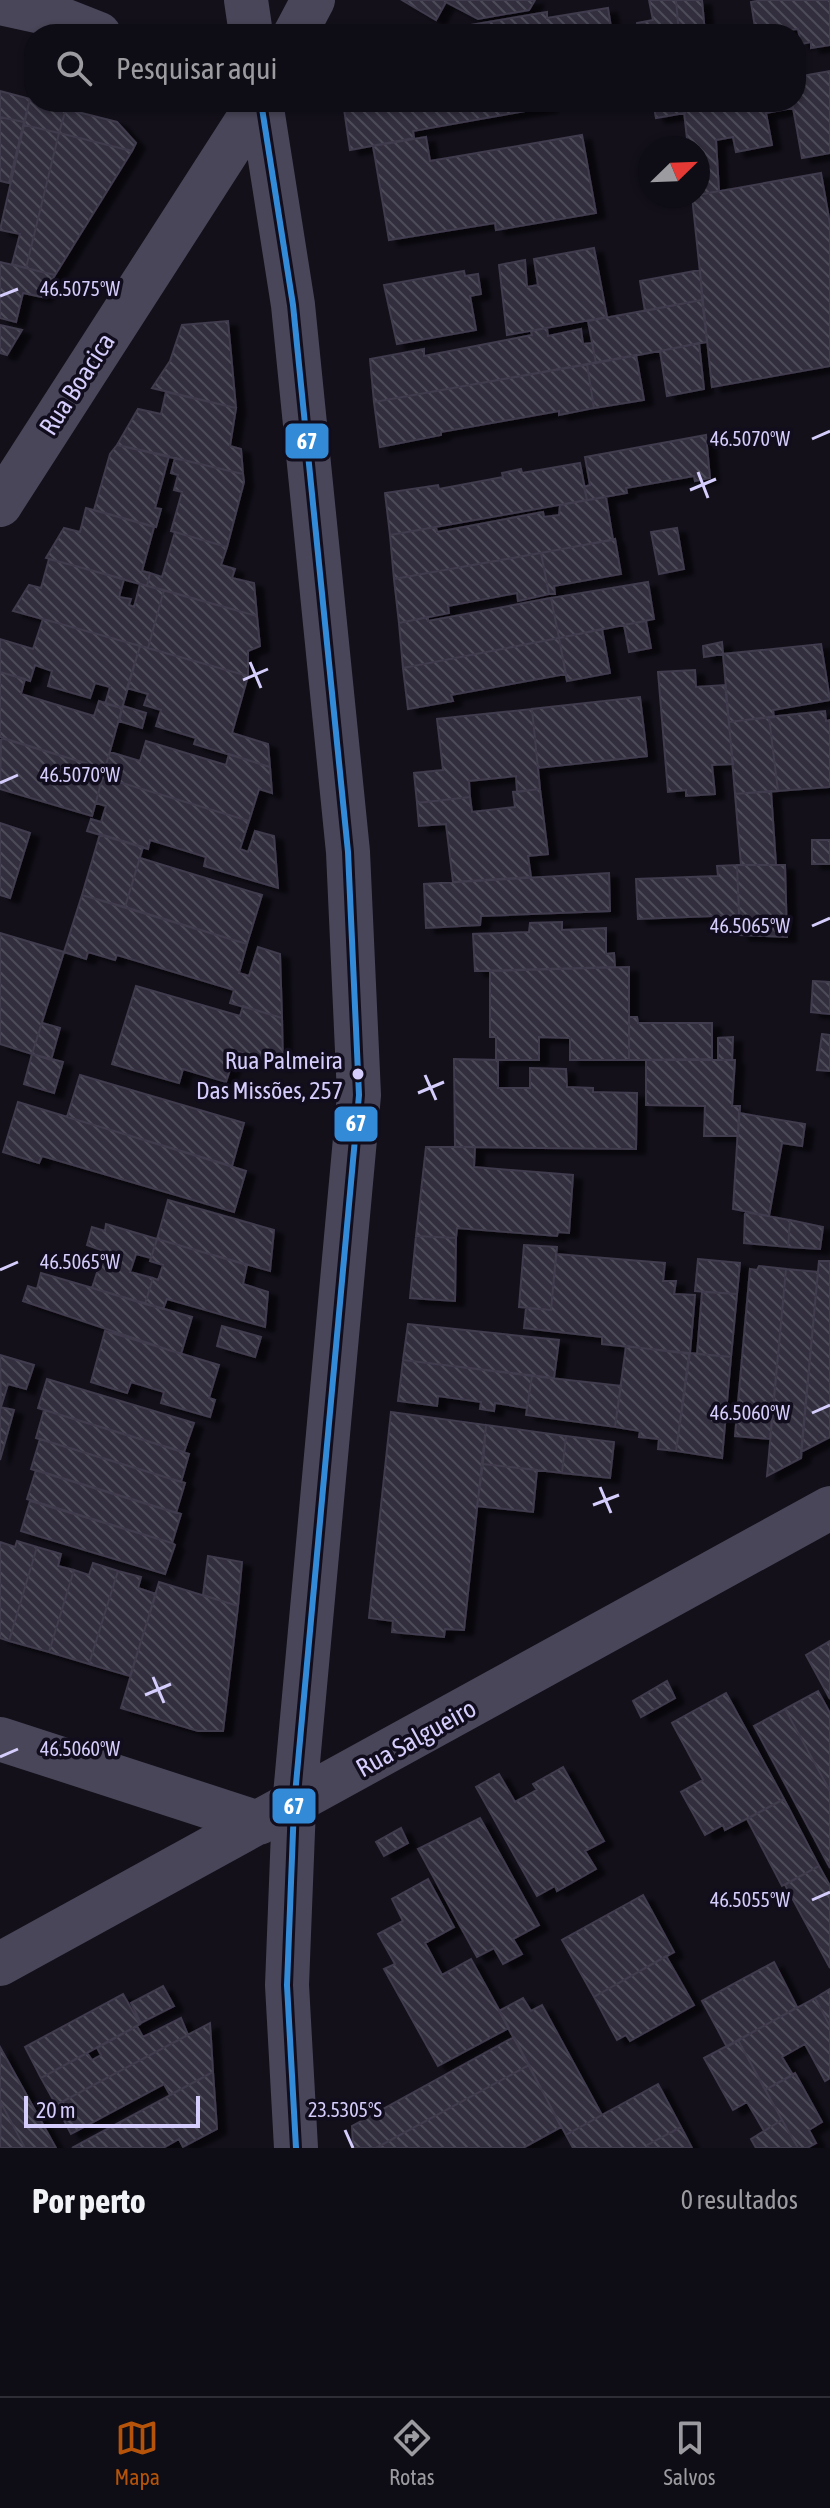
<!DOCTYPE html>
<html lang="pt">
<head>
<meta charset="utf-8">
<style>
  :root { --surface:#0e0c14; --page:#17151d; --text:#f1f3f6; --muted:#9b9ba0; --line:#2e2c34; --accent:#b45309 }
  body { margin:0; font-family:"Asap Condensed",sans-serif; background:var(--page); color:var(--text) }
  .compass { position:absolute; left:638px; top:136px; width:72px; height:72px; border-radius:50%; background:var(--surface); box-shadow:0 2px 6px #0004; rotate:67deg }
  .scale { position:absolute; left:24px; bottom:20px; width:176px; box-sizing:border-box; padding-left:8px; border:4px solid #d5cdfb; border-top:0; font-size:22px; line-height:28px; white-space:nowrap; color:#d5cdfb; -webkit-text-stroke:6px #110d1d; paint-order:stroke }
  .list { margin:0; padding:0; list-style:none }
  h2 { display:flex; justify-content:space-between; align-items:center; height:104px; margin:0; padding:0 32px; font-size:34px }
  h2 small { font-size:26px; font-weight:400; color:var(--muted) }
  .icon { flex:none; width:44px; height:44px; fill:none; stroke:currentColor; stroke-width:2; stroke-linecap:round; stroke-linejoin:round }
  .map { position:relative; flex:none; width:830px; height:2148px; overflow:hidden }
  .search { position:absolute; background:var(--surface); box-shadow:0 2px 6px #0004; left:24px; right:24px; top:24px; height:88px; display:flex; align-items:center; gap:20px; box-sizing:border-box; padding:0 28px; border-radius:32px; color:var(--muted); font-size:30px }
  .sheet { height:248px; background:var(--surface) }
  nav { display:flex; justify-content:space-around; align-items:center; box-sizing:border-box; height:112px; border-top:2px solid var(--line); background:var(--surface); font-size:22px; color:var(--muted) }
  nav a { display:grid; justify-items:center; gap:4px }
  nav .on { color:var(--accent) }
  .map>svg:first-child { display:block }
  .building { fill:url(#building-back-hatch); stroke:#403b4d; stroke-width:2; filter:url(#shadow) }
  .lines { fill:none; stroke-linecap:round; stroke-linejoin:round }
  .minor { stroke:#494659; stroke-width:44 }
  .bus-1-casing { stroke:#110d1d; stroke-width:12 }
  .bus-1 { stroke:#338bd7; stroke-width:6 }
  .ticks { fill:none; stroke:#d5cdfb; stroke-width:3 }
  .bus-dot { fill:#d5cdfb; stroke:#110d1d; stroke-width:3 }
  .labels { text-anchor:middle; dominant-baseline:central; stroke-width:7; stroke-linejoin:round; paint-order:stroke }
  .bus-label { font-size:24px; fill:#d5cdfb; stroke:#110d1d; text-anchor:end }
  .street-label { font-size:26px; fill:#d5cdfb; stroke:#110d1d }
  .ticks-label { font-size:20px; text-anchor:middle; fill:#d5cdfb; stroke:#110d1d; stroke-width:7; stroke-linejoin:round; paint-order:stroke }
  .line-badge { stroke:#110d1d; stroke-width:3 }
  .badge-label { font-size:22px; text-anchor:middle; font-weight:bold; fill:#fff }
</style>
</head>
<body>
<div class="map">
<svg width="830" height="2148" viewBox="0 0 830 2148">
  <defs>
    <pattern id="building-back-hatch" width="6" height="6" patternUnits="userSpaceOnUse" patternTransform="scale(2)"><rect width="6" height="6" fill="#312e3c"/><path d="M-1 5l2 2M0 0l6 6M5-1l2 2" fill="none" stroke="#4e4b59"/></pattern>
    <filter id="shadow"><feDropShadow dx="9" dy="5" stdDeviation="2" flood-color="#0009"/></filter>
  </defs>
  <rect width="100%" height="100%" fill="#13101a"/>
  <!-- building -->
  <path class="building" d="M402 0H535L529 10 478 19 446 2 436 20Z
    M649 0H676L679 34H621L638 31 637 23 653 20Z
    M676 0H702L705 33 679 34Z
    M762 0H830V45L811 48V42L801 44 798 29 756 34 751 2Z
    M608 8 612 34H389L434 26 435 31 547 12V18Z
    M830 71V153L802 158 792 102H796V77Z
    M0 91 30 99 24 122 0 117Z
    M30 99 66 109 59 133 24 125Z
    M343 102H547L548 107 413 131 414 138 350 150Z
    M653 102H683L685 113 656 118Z
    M683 102H792L793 108 766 113 772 145 736 152 733 137 716 140 719 191 698 195V148H688Z
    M66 109 117 122 136 143 132 151 59 133Z
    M0 117 24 122 9 183 0 181Z
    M24 125 59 133 26 268 12 264 20 234 0 230Z
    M59 133 132 151 55 275 26 268Z
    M582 135 596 213 496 230 495 223 389 240 373 146 426 137 430 161Z
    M821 173 830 224V366L712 387 692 196Z
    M594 248 607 317 507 335 499 265 525 260 527 287 538 285 534 259Z
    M0 262 55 275 42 297 23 293 16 322 0 318Z
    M700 270 702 300 645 311 640 281Z
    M464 271 465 276 478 274 481 294 470 296 476 330 397 344 384 285Z
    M702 300 707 342 596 363 588 321Z
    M228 321 236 408 152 388 170 361 182 325Z
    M0 325 22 330 7 355 0 353Z
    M547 328 548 336 581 329 583 344 592 343 596 363 374 402 370 359 424 349V356L532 335 531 331Z
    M699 343 704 389 667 396 660 351Z
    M636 355 644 400 594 408 587 364Z
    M587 364 594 408 559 415V411L441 432V435L380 447 374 402Z
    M166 392 236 408 230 446 241 449 243 474 117 445 138 409 161 414Z
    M706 435 710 478 695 481 694 476 626 488 627 493 587 500 584 487 590 485 585 457Z
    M117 445 169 456 155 508 161 509 156 527 94 510 110 454Z
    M175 458 243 474 244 482 227 547 171 531 182 492 174 490 178 475 171 473Z
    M580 463 587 500 390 535 385 493 438 485 439 489 503 477 502 473 521 469 522 473Z
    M606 497 613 540 394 579 390 535 436 527 437 532 543 512 544 517 559 515 560 505Z
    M86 508 154 527 142 571 150 573 147 586 46 558 64 528 80 532Z
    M677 528 684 569 659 574 651 532Z
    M175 532 227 547 221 565 235 569 232 578 254 583 257 616 147 586 150 573 162 577Z
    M615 539 621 574 554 586 555 594H549L541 553Z
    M541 553 549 594 518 601 517 593 448 606 449 613 399 623 394 579Z
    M49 559 124 579 119 597 131 599 129 605 134 607 140 584 164 590 148 648 13 611 29 585 41 588Z
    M648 582 654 619 559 638 551 598Z
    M164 590 257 616 260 646 248 651V676L148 648Z
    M551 598 559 638 403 668 399 623 428 617V621Z
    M43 619 140 646 122 708 105 704 110 687 95 683 90 698 48 686 52 671 35 665 30 681 0 672V639L33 649Z
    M646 621 651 648 629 652 624 625Z
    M602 629 610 673 567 681 559 638Z
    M559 638 566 674 451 695 453 701 408 709 403 668Z
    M722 642 723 654 704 657 703 646Z
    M821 644 830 700 773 710 774 717 729 722 723 654Z
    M140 646 248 676 232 733 268 744 270 767 194 744 196 738 156 726 161 710 144 705 148 694 127 688Z
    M695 670 696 687 725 685 733 764 712 765 715 794 686 796V790L668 792 658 672Z
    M0 672 25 679 21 694 94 716 99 701 122 708 105 769 0 737Z
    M640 697 647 756 538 768 532 709Z
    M123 706 146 713 142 728 119 721Z
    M532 709 540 789 517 792 516 776 469 781 470 797 417 803 414 773 443 770 437 719Z
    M825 711 826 721 830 720V787L778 791 769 717Z
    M769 717 778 791 735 794 729 722Z
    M1 738 105 769 92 816 0 789Z
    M146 741 226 765 229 754 270 767 272 793 259 789 249 821 102 777 110 752 140 761Z
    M102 777 249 821 240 849 248 852 255 831 274 836 278 888 204 866 206 857 150 840 148 849 87 831 91 819 101 822 106 806 96 803Z
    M540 789 548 854 528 856 531 877 453 882 446 824 419 826 417 803 470 797 472 812 515 807 513 792Z
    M771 791 776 865H741L735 794Z
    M0 823 30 833 10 898 0 895Z
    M100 834 143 847 125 907 82 895Z
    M812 840H830V864H812Z
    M140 858 262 895 247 944 125 907Z
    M737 865 739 915 638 919 636 879 718 876 717 866Z
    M737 865H785L787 937 740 935Z
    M609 873 610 911 481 916 480 925 426 928 424 884Z
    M82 895 247 944 239 973 249 976 258 947 280 954 282 1018 230 1003 234 990 117 955 115 960 88 952 86 959 64 952Z
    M562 922V930L606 928V954L614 953 615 967 475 971 473 934 529 932 530 923Z
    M0 933 64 952 32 1054 0 1044Z
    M629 967V1060H570V1038L539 1037V1060H496V1037H490V971Z
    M813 981 830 982V1014L811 1012Z
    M136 986 240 1016 243 1006 282 1018 283 1066 236 1051 226 1082 183 1069 179 1083 112 1064Z
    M629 1017H637L638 1023H712V1059L629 1060Z
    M42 1023 60 1028 51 1060 32 1054Z
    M822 1034 830 1035V1071L817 1070Z
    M733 1037 732 1060H718V1038Z
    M32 1054 63 1062 54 1093 24 1084Z
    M454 1059 498 1060V1088H530V1068L566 1069 567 1087 593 1088V1092L637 1093 636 1149 455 1147Z
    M646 1060H735L732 1106H740L738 1136H704L705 1106 646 1105Z
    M80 1075 244 1123 232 1166 67 1117Z
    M18 1102 246 1171 234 1212 42 1156 39 1163 3 1152Z
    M739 1113 805 1124 802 1146 782 1143 769 1216 733 1209Z
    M426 1147H475L474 1167 573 1175 569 1233 558 1232 557 1236 457 1228 456 1238 416 1236Z
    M168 1200 274 1230 270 1271 157 1239Z
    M745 1212 790 1220 788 1247 744 1243Z
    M790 1220 823 1227 820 1249 788 1247Z
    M106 1224 157 1239 151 1258 136 1254 130 1272 153 1278 145 1304 92 1288 104 1251 87 1245 92 1227 105 1231Z
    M416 1236 456 1238 455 1301 410 1298Z
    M157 1239 247 1265 243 1284 268 1292 265 1327 167 1299 163 1309 145 1304 153 1278 158 1280 163 1265 150 1261Z
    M524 1245 557 1247 551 1310 519 1307Z
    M556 1254 665 1263 663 1281H676L674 1294 695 1295 690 1353 602 1344V1337L524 1328 526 1308 551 1310Z
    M698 1259 740 1263 737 1294 695 1291Z
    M819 1261H830V1437L801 1452Z
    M759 1266 786 1269 770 1439 735 1436 750 1269 757 1270Z
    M786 1269 818 1272 801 1458 767 1476Z
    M41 1273 192 1317 181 1354 23 1301 28 1286 37 1289Z
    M702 1292 737 1294 731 1357 697 1354Z
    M408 1324 559 1340 554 1378 403 1360Z
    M222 1326 261 1337 255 1357 217 1346Z
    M105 1331 219 1365 209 1398 215 1400 210 1417 161 1403 164 1392 131 1382 127 1393 91 1382Z
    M626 1346 689 1354 676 1451 658 1449 659 1439 639 1437 640 1431 615 1427Z
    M690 1353 731 1357 722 1458 676 1451Z
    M0 1355 34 1365 26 1389 8 1384 1 1407Z
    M403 1360 532 1376 527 1408 495 1403 494 1411 480 1409 481 1402 438 1396 437 1406 398 1401Z
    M532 1376 621 1386 615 1427 526 1415Z
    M47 1379 194 1423 184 1452 38 1408Z
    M0 1407 14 1410 0 1460Z
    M44 1410 189 1454 181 1482 36 1438Z
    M391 1412 486 1425 464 1630 445 1629 444 1637 392 1632 393 1621 369 1618Z
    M486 1425 566 1436 562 1473 483 1464Z
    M566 1436 614 1442 610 1478 562 1473Z
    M40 1439 185 1483 176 1513 31 1469Z
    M483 1464 537 1470 533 1512 477 1506Z
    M36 1470 181 1514 172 1543 27 1499Z
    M30 1501 172 1543 175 1545 165 1574 21 1531Z
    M17 1541 37 1547 9 1641 0 1638V1542L15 1547Z
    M37 1547 61 1554 58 1566 74 1570 49 1652 9 1641Z
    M208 1556 242 1562 238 1606 203 1595Z
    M93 1563 118 1571 89 1664 49 1652 74 1570 89 1575Z
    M118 1571 141 1577 138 1588 156 1594 130 1676 89 1664Z
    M159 1582 238 1606 223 1731H198L121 1708Z
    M830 1641V1699L806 1655Z
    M667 1681 675 1698 641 1717 633 1701Z
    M818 1691 830 1713V1791L785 1709Z
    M726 1693 784 1799 725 1830 723 1825 705 1835 681 1792 703 1780 672 1723Z
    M785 1709 830 1791V1868L754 1726Z
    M563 1767 604 1841 585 1851 596 1869 557 1891 555 1886 537 1896 476 1787 499 1774 515 1802 537 1790 533 1784Z
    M784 1799 819 1866 782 1886 747 1819Z
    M480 1818 539 1925 513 1939 522 1954 503 1964 494 1948 477 1957 418 1849Z
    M401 1828 408 1843 384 1856 376 1842Z
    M819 1866 830 1886V1968L785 1885Z
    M428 1879 454 1927 425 1943 442 1975 471 1959 509 2028 438 2066 384 1969 395 1964 378 1934 403 1921 392 1899Z
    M643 1895 674 1952 594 1997 562 1940Z
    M666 1956 694 2005 630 2041 626 2035 617 2040 594 1997Z
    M774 1962 797 2007 727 2047 702 2001Z
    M163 1986 174 2006 141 2023 131 2003Z
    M830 1989V2026L815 1998Z
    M123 1994 140 2024 41 2078 25 2047Z
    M523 1998 531 2011 542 2005 602 2115 566 2135 499 2011Z
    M815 1998 830 2026V2078L825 2081 805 2044 782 2057 793 2075 765 2090 738 2040Z
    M181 2018 188 2035 56 2105 41 2078 87 2053 92 2060 101 2055 97 2048 137 2026 143 2037Z
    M210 2023 213 2072 170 2095 164 2084 71 2134 56 2105Z
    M514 2037 529 2065 376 2148H353L352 2126Z
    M738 2040 782 2120 764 2131 747 2102 733 2110 704 2058Z
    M0 2047 56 2148H25L0 2101Z
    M529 2065 561 2127 523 2148H376Z
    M213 2072 217 2129 183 2147 179 2139 163 2148H72Z
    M795 2073 822 2122 809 2130 816 2143 807 2148H798L765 2090Z
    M658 2084 681 2127 647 2145 649 2148H573L566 2135Z
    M1 2103 25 2148H0Z
    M782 2120 798 2148H756L751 2139Z
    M681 2127 692 2148H649L647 2145Z"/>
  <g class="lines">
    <!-- minor -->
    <path class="minor" d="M246 0 251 34
      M0 3 46 13 99 34
      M295 34 313 0
      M261 102 293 305 348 852 359 1095 294 1806 287 1985 296 2148
      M0 505 259 102
      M0 1739 259 1823
      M0 1964 830 1508"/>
    <defs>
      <path id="bus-1" d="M261 102 293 305 348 852 359 1095 294 1806 287 1985 296 2148"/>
    </defs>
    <!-- bus-1 casing -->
    <use href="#bus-1" class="bus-1-casing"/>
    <!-- bus-1 -->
    <use href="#bus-1" class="bus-1"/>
  </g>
  <!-- ticks -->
  <path class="ticks" d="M0 296 18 289M812 439 830 431M698 472 708 498M690 490 716 479M250 662 261 688M243 680 268 669M0 783 18 775M812 926 830 918M425 1075 436 1100M418 1093 444 1082M0 1270 18 1262M812 1413 830 1405M600 1487 611 1513M593 1505 619 1495M153 1677 164 1703M145 1695 171 1684M0 1757 18 1749M812 1900 830 1892M345 2130 353 2148"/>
  <!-- markers -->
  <circle class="bus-dot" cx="358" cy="1074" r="7"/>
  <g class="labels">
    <!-- bus labels -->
    <g class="bus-label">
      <text x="343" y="1060">Rua Palmeira<tspan x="343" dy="30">Das Missões, 257</tspan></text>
    </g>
    <!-- street labels -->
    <g class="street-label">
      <text transform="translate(77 384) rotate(-57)">Rua Boacica</text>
      <text transform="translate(416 1738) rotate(-29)">Rua Salgueiro</text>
    </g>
  </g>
  <g class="ticks-label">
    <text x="80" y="296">46.5075°W</text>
    <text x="750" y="446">46.5070°W</text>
    <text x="80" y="782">46.5070°W</text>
    <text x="750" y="933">46.5065°W</text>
    <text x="80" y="1269">46.5065°W</text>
    <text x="750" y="1420">46.5060°W</text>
    <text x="80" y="1756">46.5060°W</text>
    <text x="750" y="1907">46.5055°W</text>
    <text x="345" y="2117">23.5305°S</text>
  </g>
  <g class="line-badge">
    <rect x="284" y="422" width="46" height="38" rx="8" fill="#338bd7"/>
    <rect x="333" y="1105" width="46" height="38" rx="8" fill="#338bd7"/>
    <rect x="271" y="1787" width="46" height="38" rx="8" fill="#338bd7"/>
  </g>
  <g class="badge-label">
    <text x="307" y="449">67</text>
    <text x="356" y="1131">67</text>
    <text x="294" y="1814">67</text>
  </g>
</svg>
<svg class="compass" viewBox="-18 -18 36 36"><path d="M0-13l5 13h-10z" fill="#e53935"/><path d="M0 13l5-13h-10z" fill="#9b9ba0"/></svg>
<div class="scale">20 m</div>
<div class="search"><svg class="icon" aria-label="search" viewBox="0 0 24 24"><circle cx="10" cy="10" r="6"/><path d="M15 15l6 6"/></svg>Pesquisar aqui</div>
</div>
<section class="sheet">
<h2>Por perto<small>0 resultados</small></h2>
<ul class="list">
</ul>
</section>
<nav>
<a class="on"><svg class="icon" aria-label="map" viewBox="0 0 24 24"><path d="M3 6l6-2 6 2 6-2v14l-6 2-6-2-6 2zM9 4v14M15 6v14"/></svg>Mapa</a>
<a><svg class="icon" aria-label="directions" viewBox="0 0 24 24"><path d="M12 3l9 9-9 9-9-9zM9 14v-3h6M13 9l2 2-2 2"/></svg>Rotas</a>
<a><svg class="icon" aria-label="saved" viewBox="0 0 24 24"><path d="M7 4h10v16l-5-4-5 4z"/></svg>Salvos</a>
</nav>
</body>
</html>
